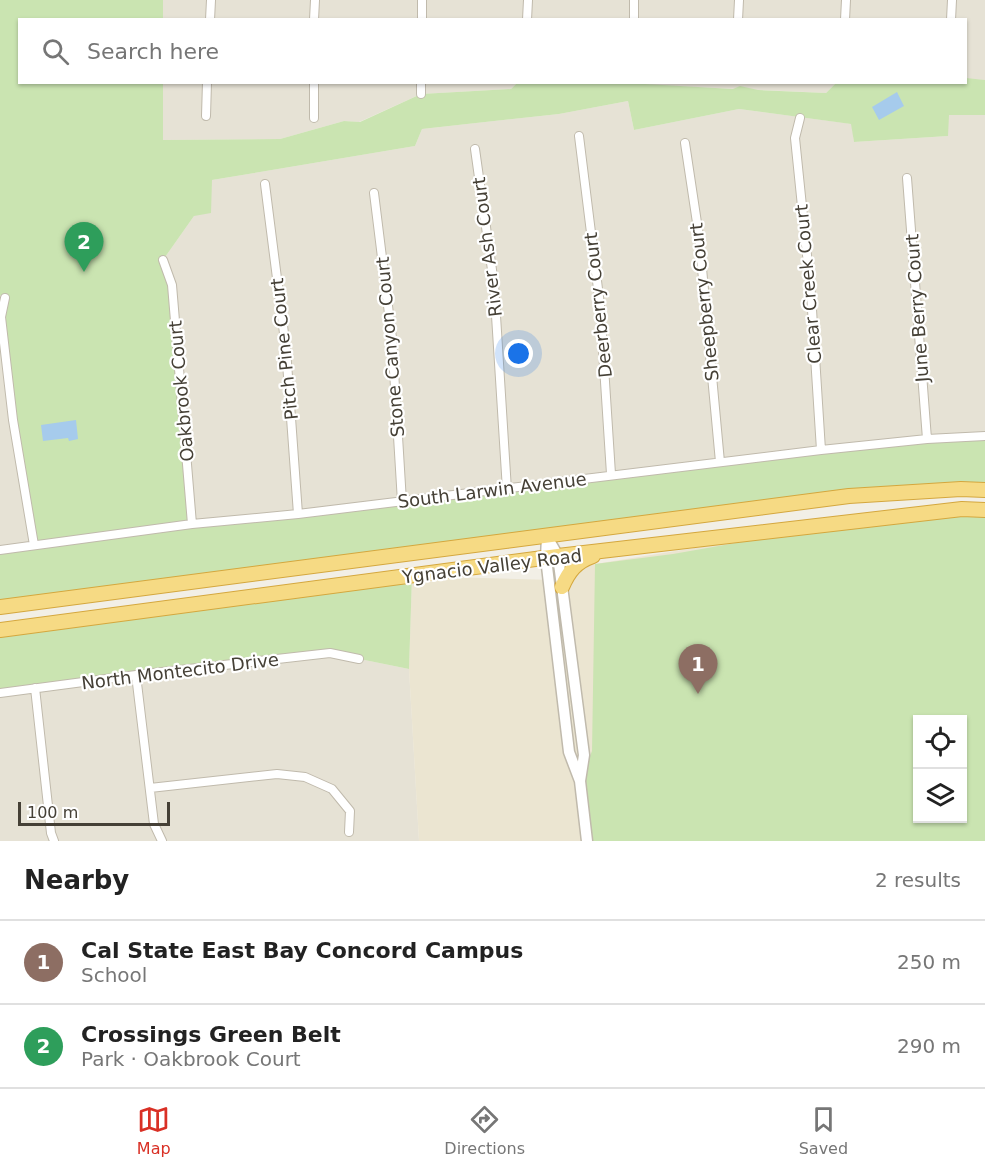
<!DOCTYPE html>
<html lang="en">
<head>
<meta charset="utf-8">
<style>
  :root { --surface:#fff; --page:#f6f6f6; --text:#222; --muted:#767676; --line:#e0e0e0; --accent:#d93025 }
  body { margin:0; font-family:"DejaVu Sans",sans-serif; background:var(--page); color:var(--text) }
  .controls { position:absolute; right:18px; bottom:18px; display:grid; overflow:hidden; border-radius:0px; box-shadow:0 2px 4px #0004 }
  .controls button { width:54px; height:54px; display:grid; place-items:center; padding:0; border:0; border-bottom:2px solid var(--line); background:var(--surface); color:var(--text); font:30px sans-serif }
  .scale { position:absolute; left:18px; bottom:15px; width:152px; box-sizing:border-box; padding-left:6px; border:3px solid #454036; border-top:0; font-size:16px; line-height:21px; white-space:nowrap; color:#454036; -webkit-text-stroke:4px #fff; paint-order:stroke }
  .you { position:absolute; left:519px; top:354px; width:21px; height:21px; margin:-15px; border:4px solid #fff; border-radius:50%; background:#1a73e8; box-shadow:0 0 0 9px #1a73e833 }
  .badge { display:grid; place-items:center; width:39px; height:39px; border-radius:50%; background:var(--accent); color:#fff; font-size:20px; font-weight:700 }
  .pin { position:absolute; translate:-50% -50px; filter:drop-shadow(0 2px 3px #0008) }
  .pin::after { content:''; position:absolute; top:32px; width:21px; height:18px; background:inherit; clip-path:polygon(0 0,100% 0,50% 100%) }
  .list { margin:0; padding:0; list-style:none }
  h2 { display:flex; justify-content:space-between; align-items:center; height:78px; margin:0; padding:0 24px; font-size:26px }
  h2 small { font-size:20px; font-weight:400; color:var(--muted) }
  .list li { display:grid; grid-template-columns:39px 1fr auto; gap:18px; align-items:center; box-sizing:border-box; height:84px; padding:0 24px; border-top:2px solid var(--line) }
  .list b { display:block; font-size:22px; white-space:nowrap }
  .list p { margin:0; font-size:20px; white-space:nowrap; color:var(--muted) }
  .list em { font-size:20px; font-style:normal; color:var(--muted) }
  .icon { flex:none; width:33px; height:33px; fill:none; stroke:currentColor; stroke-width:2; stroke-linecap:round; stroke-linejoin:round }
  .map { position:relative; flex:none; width:985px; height:841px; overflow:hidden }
  .search { position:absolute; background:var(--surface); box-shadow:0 2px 4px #0004; left:18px; right:18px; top:18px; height:66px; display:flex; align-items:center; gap:15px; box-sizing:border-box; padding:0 21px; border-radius:0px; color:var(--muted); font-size:22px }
  .sheet { height:246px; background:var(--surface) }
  nav { display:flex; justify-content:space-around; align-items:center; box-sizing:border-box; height:84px; border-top:2px solid var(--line); background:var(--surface); font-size:16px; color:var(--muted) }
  nav a { display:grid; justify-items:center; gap:3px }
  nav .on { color:var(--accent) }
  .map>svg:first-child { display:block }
  .residential { fill:#e6e2d5 }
  .education { fill:#ebe5d1; fill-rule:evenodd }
  .green { fill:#cae4b1; fill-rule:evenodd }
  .water { fill:#a6cbec }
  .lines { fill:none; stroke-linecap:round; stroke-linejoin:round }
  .minor-casing { stroke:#c0baac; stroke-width:10 }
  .tertiary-casing { stroke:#c0baac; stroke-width:13 }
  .trunk-casing { stroke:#d4a73e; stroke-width:16 }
  .minor { stroke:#fff; stroke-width:8 }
  .tertiary { stroke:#fff; stroke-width:10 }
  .trunk { stroke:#f6da84; stroke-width:14 }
  .labels { text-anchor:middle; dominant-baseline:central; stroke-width:4.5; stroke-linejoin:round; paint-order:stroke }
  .street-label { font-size:18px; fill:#454036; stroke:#fff }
</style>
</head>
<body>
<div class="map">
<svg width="985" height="841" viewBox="0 0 985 841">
  <rect width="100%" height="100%" fill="#f2efe6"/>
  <!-- residential -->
  <path class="residential" d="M163 0H985V80L966 79V20H163Z
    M163 83H517L511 89 421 94 359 122 344 121 280 139 163 140Z
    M610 83H836L826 93Z
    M628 101 634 130 739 109 852 124 854 142 948 136V115H985V436L192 524 163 260 194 216 212 180 415 146 422 129 559 114Z
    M0 295 5 298 34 545 0 550Z
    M330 653 409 669 419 841H0V693Z"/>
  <!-- education -->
  <path class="education" d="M962 509 985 841H419L409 669 412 576 554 580 589 565 837 525ZM918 720H962V818H918Z"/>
  <!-- green -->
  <path class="green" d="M0 0H163V19L20 20V82L163 83V140L280 139 344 121 360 122 421 94 511 89 517 83 610 82 733 89 740 86 758 90 826 93 836 83 966 82V78L985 80V115H949L948 136 854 142 851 124 739 109 634 130 628 101 559 114 422 129 415 146 212 180 211 213 194 216 163 260 172 285 192 524 611 474 985 436V490L849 496 0 607V550L33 545 1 317 5 299 0 295Z
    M985 510V841H587L580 781 592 751 595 564 673 554 837 525ZM918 720H962V818H918Z
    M412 576 409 669 330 653 0 693V630Z"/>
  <!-- water -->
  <path class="water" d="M897 92 904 106 879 120 872 107Z
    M76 420 78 439 69 441 68 438 43 441 41 425Z"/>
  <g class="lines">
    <defs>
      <path id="minor" d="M210 20 211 0
        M314 20 315 0
        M422 20V0
        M527 20 528 0
        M634 20V0
        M738 20 739 0
        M845 20 846 0
        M951 20 952 0
        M421 94V82
        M206 116 207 82
        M314 118V82
        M800 118 795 138 811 294 821 450
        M579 136 600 305 611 474
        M685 143 699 236 720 462
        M475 149 494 284 507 490
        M907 178 927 439
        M265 184 286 349 298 514
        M374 193 392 338 402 502
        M163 260 172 285 192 524
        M5 298 1 317 13 420 34 545
        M0 550 192 524 298 514 821 450 927 439 985 436
        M136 675 154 824 162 841
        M35 688 51 833 54 841
        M0 693 136 675 330 653 359 659
        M150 788 277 774 305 777 332 789 350 811 349 832"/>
      <path id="tertiary" d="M547 537 558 556 560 571 584 755 580 781 569 752 546 558Z
        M580 781 587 841"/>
      <path id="trunk" d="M562 587C569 571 576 562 593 556
        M0 607 849 496 961 489 985 490
        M0 630 558 556 962 509 985 510"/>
    </defs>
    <!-- minor casing -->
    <use href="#minor" class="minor-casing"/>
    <!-- tertiary casing -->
    <use href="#tertiary" class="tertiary-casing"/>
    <!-- trunk casing -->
    <use href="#trunk" class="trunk-casing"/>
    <!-- minor -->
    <use href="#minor" class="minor"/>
    <!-- tertiary -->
    <use href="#tertiary" class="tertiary"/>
    <!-- trunk -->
    <use href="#trunk" class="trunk"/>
  </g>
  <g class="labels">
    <!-- street labels -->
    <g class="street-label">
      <text transform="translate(487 247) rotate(-97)">River Ash Court</text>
      <text transform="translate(808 284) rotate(-95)">Clear Creek Court</text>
      <text transform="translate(704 302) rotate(-96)">Sheepberry Court</text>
      <text transform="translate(598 305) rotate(-96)">Deerberry Court</text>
      <text transform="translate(917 308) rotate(-94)">June Berry Court</text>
      <text transform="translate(390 347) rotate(-95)">Stone Canyon Court</text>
      <text transform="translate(284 349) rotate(-96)">Pitch Pine Court</text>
      <text transform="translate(181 391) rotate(-95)">Oakbrook Court</text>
      <text transform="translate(492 490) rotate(-7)">South Larwin Avenue</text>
      <text transform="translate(492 566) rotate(-7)">Ygnacio Valley Road</text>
      <text transform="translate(180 671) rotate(-7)">North Montecito Drive</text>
    </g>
  </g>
</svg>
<div class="controls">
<button><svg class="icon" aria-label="locate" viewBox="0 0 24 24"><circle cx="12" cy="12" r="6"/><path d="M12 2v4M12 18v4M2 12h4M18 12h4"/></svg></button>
<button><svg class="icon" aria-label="layers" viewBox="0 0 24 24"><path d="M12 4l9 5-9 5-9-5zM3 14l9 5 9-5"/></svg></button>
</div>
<div class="scale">100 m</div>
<div class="you"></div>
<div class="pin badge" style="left:698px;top:694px;background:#8d6e63">1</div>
<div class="pin badge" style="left:84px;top:272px;background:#2e9e5b">2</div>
<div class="search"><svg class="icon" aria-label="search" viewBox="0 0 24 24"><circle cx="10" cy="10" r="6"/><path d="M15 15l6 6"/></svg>Search here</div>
</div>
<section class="sheet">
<h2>Nearby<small>2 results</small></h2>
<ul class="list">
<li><span class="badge" style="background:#8d6e63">1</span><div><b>Cal State East Bay Concord Campus</b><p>School</p></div><em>250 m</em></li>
<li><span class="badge" style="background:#2e9e5b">2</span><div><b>Crossings Green Belt</b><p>Park · Oakbrook Court</p></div><em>290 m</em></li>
</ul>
</section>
<nav>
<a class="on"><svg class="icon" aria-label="map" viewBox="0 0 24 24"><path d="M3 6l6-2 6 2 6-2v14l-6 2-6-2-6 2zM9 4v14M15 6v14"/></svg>Map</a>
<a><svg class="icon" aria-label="directions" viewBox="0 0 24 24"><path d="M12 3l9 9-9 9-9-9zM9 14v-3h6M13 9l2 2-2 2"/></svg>Directions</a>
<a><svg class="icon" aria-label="saved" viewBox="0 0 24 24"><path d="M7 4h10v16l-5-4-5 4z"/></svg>Saved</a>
</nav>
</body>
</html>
